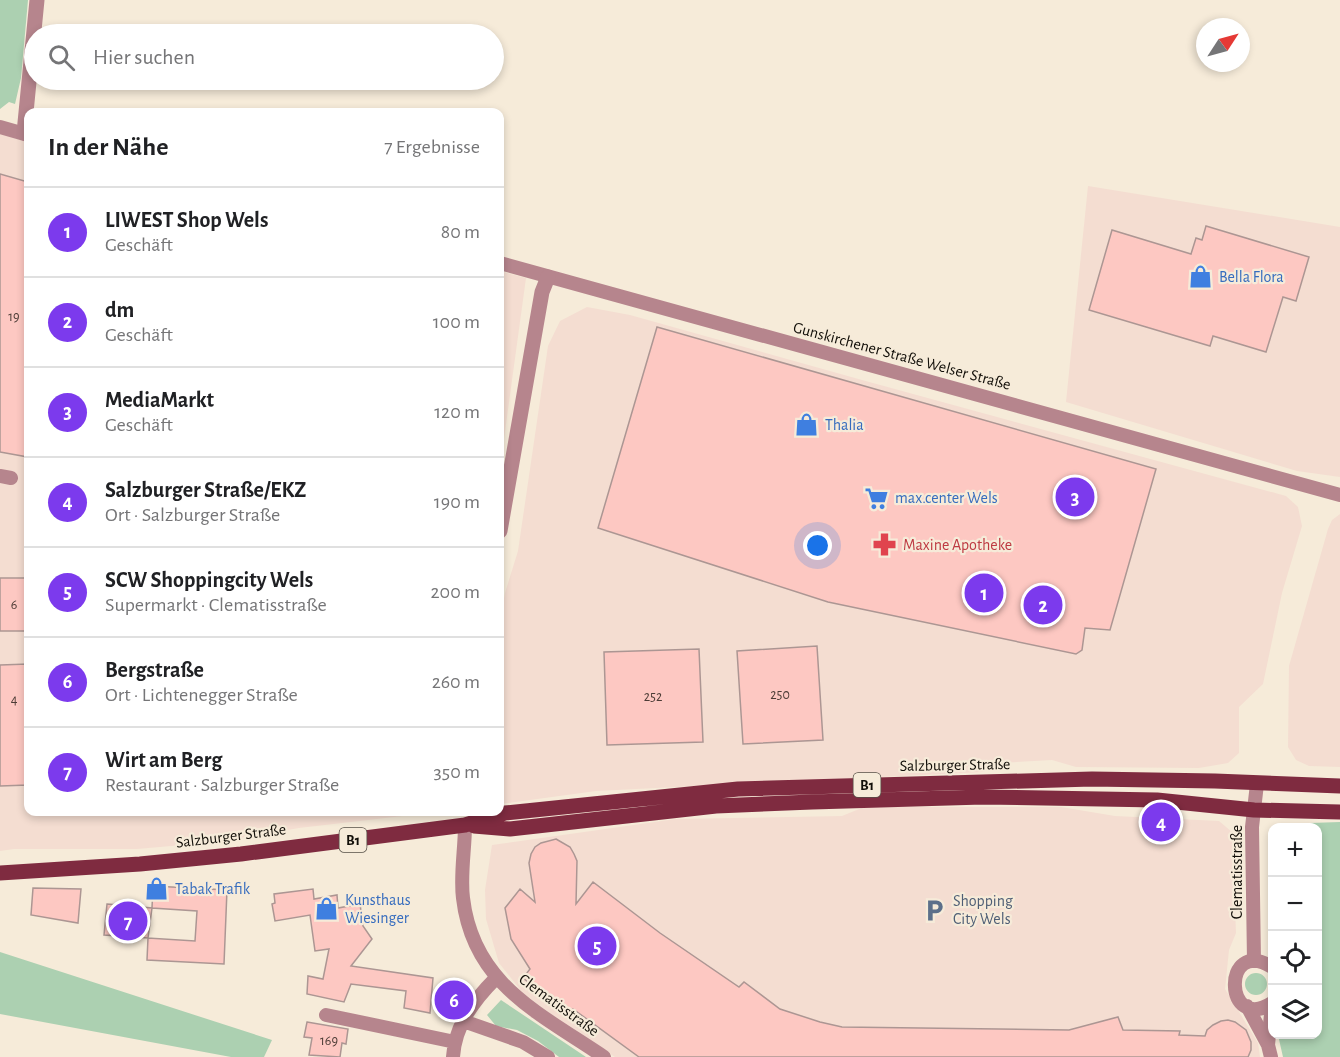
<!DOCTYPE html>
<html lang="de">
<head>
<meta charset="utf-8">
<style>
  :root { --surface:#fff; --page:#f2f2f2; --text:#202124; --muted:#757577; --line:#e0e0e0; --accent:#7c3aed }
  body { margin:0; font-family:"Alegreya Sans",sans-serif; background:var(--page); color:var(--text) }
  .controls { position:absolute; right:18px; bottom:18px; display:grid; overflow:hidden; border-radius:12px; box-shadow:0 3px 9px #0003 }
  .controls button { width:54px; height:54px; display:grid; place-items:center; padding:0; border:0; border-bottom:2px solid var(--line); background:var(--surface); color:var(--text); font:30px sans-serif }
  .compass { position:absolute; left:1196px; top:18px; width:54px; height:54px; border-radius:50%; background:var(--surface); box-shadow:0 3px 9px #0003; rotate:54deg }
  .you { position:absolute; left:818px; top:546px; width:21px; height:21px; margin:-15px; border:4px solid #fff; border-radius:50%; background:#1a73e8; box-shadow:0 0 0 9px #1a73e833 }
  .badge { display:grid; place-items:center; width:39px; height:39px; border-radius:50%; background:var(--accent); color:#fff; font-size:20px; font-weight:700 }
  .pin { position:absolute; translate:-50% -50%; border:3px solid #fff; box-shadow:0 2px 6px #0006 }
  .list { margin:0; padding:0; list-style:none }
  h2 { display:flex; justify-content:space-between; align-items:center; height:78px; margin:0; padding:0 24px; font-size:26px }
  h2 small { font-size:20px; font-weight:400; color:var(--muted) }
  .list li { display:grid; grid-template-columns:39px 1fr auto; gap:18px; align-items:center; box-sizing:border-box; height:90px; padding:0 24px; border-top:2px solid var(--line) }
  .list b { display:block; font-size:22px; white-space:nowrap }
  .list p { margin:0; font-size:20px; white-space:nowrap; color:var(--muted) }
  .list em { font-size:20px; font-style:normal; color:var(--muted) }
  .icon { flex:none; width:33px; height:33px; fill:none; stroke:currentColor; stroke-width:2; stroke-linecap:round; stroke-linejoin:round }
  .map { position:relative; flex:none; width:1340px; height:1057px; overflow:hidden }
  .search { position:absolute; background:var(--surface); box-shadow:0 3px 9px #0003; left:24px; top:24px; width:480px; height:66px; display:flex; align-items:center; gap:15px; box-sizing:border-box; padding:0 21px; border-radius:33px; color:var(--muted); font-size:22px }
  .panel { position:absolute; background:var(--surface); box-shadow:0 3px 9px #0003; left:24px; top:108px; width:480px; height:708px; border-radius:12px }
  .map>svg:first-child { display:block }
  .commercial { fill:#f4ddd1 }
  .green { fill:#acd0b1 }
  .building { fill:#fdc8c2; stroke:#ac9693; stroke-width:1.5 }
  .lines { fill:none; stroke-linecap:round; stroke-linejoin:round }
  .minor { stroke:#b6858d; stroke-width:14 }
  .tertiary { stroke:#b6858d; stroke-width:15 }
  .primary { stroke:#7f2b40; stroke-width:15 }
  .labels { text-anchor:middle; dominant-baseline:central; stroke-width:4.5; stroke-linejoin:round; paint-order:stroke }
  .number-label { font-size:14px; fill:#4c3c36 }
  .shield { fill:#f6ebd9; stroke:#565047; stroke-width:1.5 }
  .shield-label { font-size:15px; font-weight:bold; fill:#110e08 }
  .shop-label { font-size:16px; fill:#366cbe; stroke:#f6ebd9; text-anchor:start }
  .street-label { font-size:16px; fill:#110e08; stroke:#f6ebd9 }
  .health-label { font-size:16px; fill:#be3a42; stroke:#f6ebd9; text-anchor:start }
  .service-label { font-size:16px; fill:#4e5e75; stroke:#f6ebd9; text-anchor:start }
</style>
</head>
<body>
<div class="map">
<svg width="1340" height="1057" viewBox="0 0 1340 1057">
  <rect width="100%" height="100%" fill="#f6ebd9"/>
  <!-- commercial -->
  <path class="commercial" d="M0 134 28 142V812H426L420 814 299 828 217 842 137 849H14L0 851Z
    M1088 186 1340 227V477L1297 471 1066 402Z
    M500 271 526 278 500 468Z
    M587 307 630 315 862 380 1286 496 1298 507 1302 526 1282 593 1263 684 1239 707V753L1228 763 1199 768 1076 767 1052 760 999 763 983 772 596 791 500 804V621L505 593 518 551 548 346 560 321Z
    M1340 514V767L1309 766 1296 760 1288 747 1289 666 1328 529 1332 520Z
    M864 807H1061L1115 816 1219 821 1232 832 1236 933 1229 950 1225 989 1258 1043 1260 1057H615L557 1019 522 992 499 963 486 919 485 890 492 845 676 819 842 816Z"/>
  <!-- green -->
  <path class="green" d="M0 0H28L21 78 15 104 9 102 0 109Z
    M1340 822V1057H1283L1278 1035 1318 1034V828L1280 827V824Z
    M0 952 272 1040 264 1057H231L0 1014Z
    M1245 984a11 11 0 1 1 22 0a11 11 0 1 1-22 0Z
    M501 1000 586 1057H559L538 1041 517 1030 496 1026 487 1015Z"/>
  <!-- building -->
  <path class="building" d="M0 174 28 182V457L0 452Z
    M1206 226 1309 257 1296 301 1283 297 1266 352 1213 336 1210 346 1089 310 1112 230 1191 254 1196 238 1202 240Z
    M657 327 1156 469 1110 630 1085 628 1082 650 1076 654 828 602 598 528Z
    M0 578H28V631H0Z
    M817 646 823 740 743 744 737 651Z
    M699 649 703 742 607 745 604 652Z
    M28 664V785L0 786V665Z
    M556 839 570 847 574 854 577 861 576 904 593 882 660 933 739 987 744 982 780 1009 820 1022 842 1027 1069 1030 1118 1017 1123 1030 1180 1031 1179 1035 1205 1036 1207 1030 1213 1025 1221 1021 1228 1020 1235 1022 1246 1030 1251 1042V1050L1248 1057H639L573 1009 570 1013 523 978 530 969 511 939 505 908 520 889 535 902 529 863 531 854 535 847 541 843Z
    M153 886 227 890 224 964 147 960 148 938 195 941 197 911 152 908Z
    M33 888 81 889 78 923 31 915Z
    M313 889 314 899 337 895 338 908 360 904 363 926 372 939 351 966 433 978 430 1013 404 1008 406 991 351 984 344 1002 307 994 308 976 323 979 329 949 315 951 310 915 275 921 272 904 275 903 274 894Z
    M107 904 152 908 148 938 104 935Z
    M307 1022 348 1029 346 1044 342 1043 340 1057 309 1055 312 1038 304 1037Z"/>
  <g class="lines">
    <!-- minor -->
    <path class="minor" d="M0 127 28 135
      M500 263 1340 495
      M0 476 11 478
      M465 825C465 849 460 875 463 898 473 984 539 1013 604 1057
      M1254 961 1252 827 1257 784
      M1272 967C1221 936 1224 1034 1272 1003
      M1247 1006 1268 1045 1271 1057
      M326 1015 455 1042
      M463 1021 523 1042 548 1057
      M1268 1045 1272 1004
      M453 1057C455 1025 474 1000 496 978"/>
    <!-- tertiary -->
    <path class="tertiary" d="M24 133 37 0
      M500 531 542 292 548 277"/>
    <!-- primary -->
    <path class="primary" d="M474 826 510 829 716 806 812 802 983 797 1157 800 1254 810 1340 812
      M0 873 140 864 241 854 465 825 505 813 738 789 1092 779 1215 781 1340 786"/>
  </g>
  <!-- icons -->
  <defs>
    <symbol id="shop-bare" viewBox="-9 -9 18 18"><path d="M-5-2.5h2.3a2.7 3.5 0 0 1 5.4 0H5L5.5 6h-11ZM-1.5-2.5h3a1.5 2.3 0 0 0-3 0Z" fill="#3f7fe0" stroke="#f6ebd9" stroke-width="2.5" paint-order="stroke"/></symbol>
    <symbol id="supermarket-bare" viewBox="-9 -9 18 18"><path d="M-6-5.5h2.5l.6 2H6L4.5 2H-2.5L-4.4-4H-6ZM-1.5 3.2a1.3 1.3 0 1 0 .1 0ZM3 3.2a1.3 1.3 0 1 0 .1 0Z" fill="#3f7fe0" stroke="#f6ebd9" stroke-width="2.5" paint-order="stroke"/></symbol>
    <symbol id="pharmacy-bare" viewBox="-9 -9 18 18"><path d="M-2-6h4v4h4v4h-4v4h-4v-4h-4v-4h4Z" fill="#e0444e" stroke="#f6ebd9" stroke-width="2.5" paint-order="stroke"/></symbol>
    <symbol id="parking-bare" viewBox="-9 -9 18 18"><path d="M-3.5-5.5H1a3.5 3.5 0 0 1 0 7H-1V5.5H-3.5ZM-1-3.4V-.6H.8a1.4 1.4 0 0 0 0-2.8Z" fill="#5c6f8a" stroke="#f6ebd9" stroke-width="2.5" paint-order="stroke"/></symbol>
  </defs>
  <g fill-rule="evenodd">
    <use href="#shop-bare" x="1184" y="260" width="33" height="33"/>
    <use href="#shop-bare" x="790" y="408" width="33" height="33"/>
    <use href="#supermarket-bare" x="860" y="482" width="33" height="33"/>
    <use href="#pharmacy-bare" x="868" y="528" width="33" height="33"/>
    <use href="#shop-bare" x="140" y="872" width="33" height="33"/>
    <use href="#shop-bare" x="310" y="892" width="33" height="33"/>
    <use href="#parking-bare" x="918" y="894" width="33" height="33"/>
  </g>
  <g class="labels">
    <!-- number labels -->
    <g class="number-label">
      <text x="14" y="317">19</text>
      <text x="14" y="605">6</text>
      <text x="780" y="695">250</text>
      <text x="653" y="697">252</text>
      <text x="14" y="700">4</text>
      <text x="329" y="1041">169</text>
    </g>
    <!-- shield labels -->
    <g class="shield">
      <rect x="853.5" y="773" width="27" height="24" rx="4.5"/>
      <rect x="339.5" y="828" width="27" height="24" rx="4.5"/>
    </g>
    <g class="shield-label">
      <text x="867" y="785">B1</text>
      <text x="353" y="840">B1</text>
    </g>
    <!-- shop labels -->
    <g class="shop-label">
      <text x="1219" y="277">Bella Flora</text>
      <text x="825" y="425">Thalia</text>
      <text x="895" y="498">max.center Wels</text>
      <text x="175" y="889">Tabak Trafik</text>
      <text x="345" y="900">Kunsthaus<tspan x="345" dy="18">Wiesinger</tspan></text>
    </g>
    <!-- street labels -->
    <g class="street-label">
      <text transform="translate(902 356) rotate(15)">Gunskirchener Straße Welser Straße</text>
      <text transform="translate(955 765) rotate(-1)">Salzburger Straße</text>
      <text transform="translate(231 836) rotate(-7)">Salzburger Straße</text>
      <text transform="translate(1237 872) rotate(-90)">Clematisstraße</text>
      <text transform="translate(559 1005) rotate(36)">Clematisstraße</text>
    </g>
    <!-- health labels -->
    <g class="health-label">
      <text x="903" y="545">Maxine Apotheke</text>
    </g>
    <!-- service labels -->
    <g class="service-label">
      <text x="953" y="901">Shopping<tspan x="953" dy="18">City Wels</tspan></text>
    </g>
  </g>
</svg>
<div class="controls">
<button>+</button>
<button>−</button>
<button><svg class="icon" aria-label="locate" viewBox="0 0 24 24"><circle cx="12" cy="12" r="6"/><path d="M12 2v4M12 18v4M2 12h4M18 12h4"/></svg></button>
<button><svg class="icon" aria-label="layers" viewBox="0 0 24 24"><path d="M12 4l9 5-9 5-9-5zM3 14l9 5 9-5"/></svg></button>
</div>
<svg class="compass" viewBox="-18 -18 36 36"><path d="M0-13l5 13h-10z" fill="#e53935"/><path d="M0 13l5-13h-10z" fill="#757577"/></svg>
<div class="you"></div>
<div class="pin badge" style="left:984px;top:593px">1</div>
<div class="pin badge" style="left:1043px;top:605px">2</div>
<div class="pin badge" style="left:1075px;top:497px">3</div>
<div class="pin badge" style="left:1161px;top:822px">4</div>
<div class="pin badge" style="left:597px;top:946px">5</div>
<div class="pin badge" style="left:454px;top:1000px">6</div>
<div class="pin badge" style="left:128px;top:921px">7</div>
<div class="search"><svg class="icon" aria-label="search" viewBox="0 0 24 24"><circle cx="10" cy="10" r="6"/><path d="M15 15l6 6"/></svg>Hier suchen</div>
<section class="panel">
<h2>In der Nähe<small>7 Ergebnisse</small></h2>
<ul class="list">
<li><span class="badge">1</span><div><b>LIWEST Shop Wels</b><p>Geschäft</p></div><em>80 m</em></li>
<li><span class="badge">2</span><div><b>dm</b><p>Geschäft</p></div><em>100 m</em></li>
<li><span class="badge">3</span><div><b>MediaMarkt</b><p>Geschäft</p></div><em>120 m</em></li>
<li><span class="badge">4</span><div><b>Salzburger Straße/EKZ</b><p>Ort · Salzburger Straße</p></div><em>190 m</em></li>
<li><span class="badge">5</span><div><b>SCW Shoppingcity Wels</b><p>Supermarkt · Clematisstraße</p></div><em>200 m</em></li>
<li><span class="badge">6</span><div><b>Bergstraße</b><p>Ort · Lichtenegger Straße</p></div><em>260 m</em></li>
<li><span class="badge">7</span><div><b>Wirt am Berg</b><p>Restaurant · Salzburger Straße</p></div><em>350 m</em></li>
</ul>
</section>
</div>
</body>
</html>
